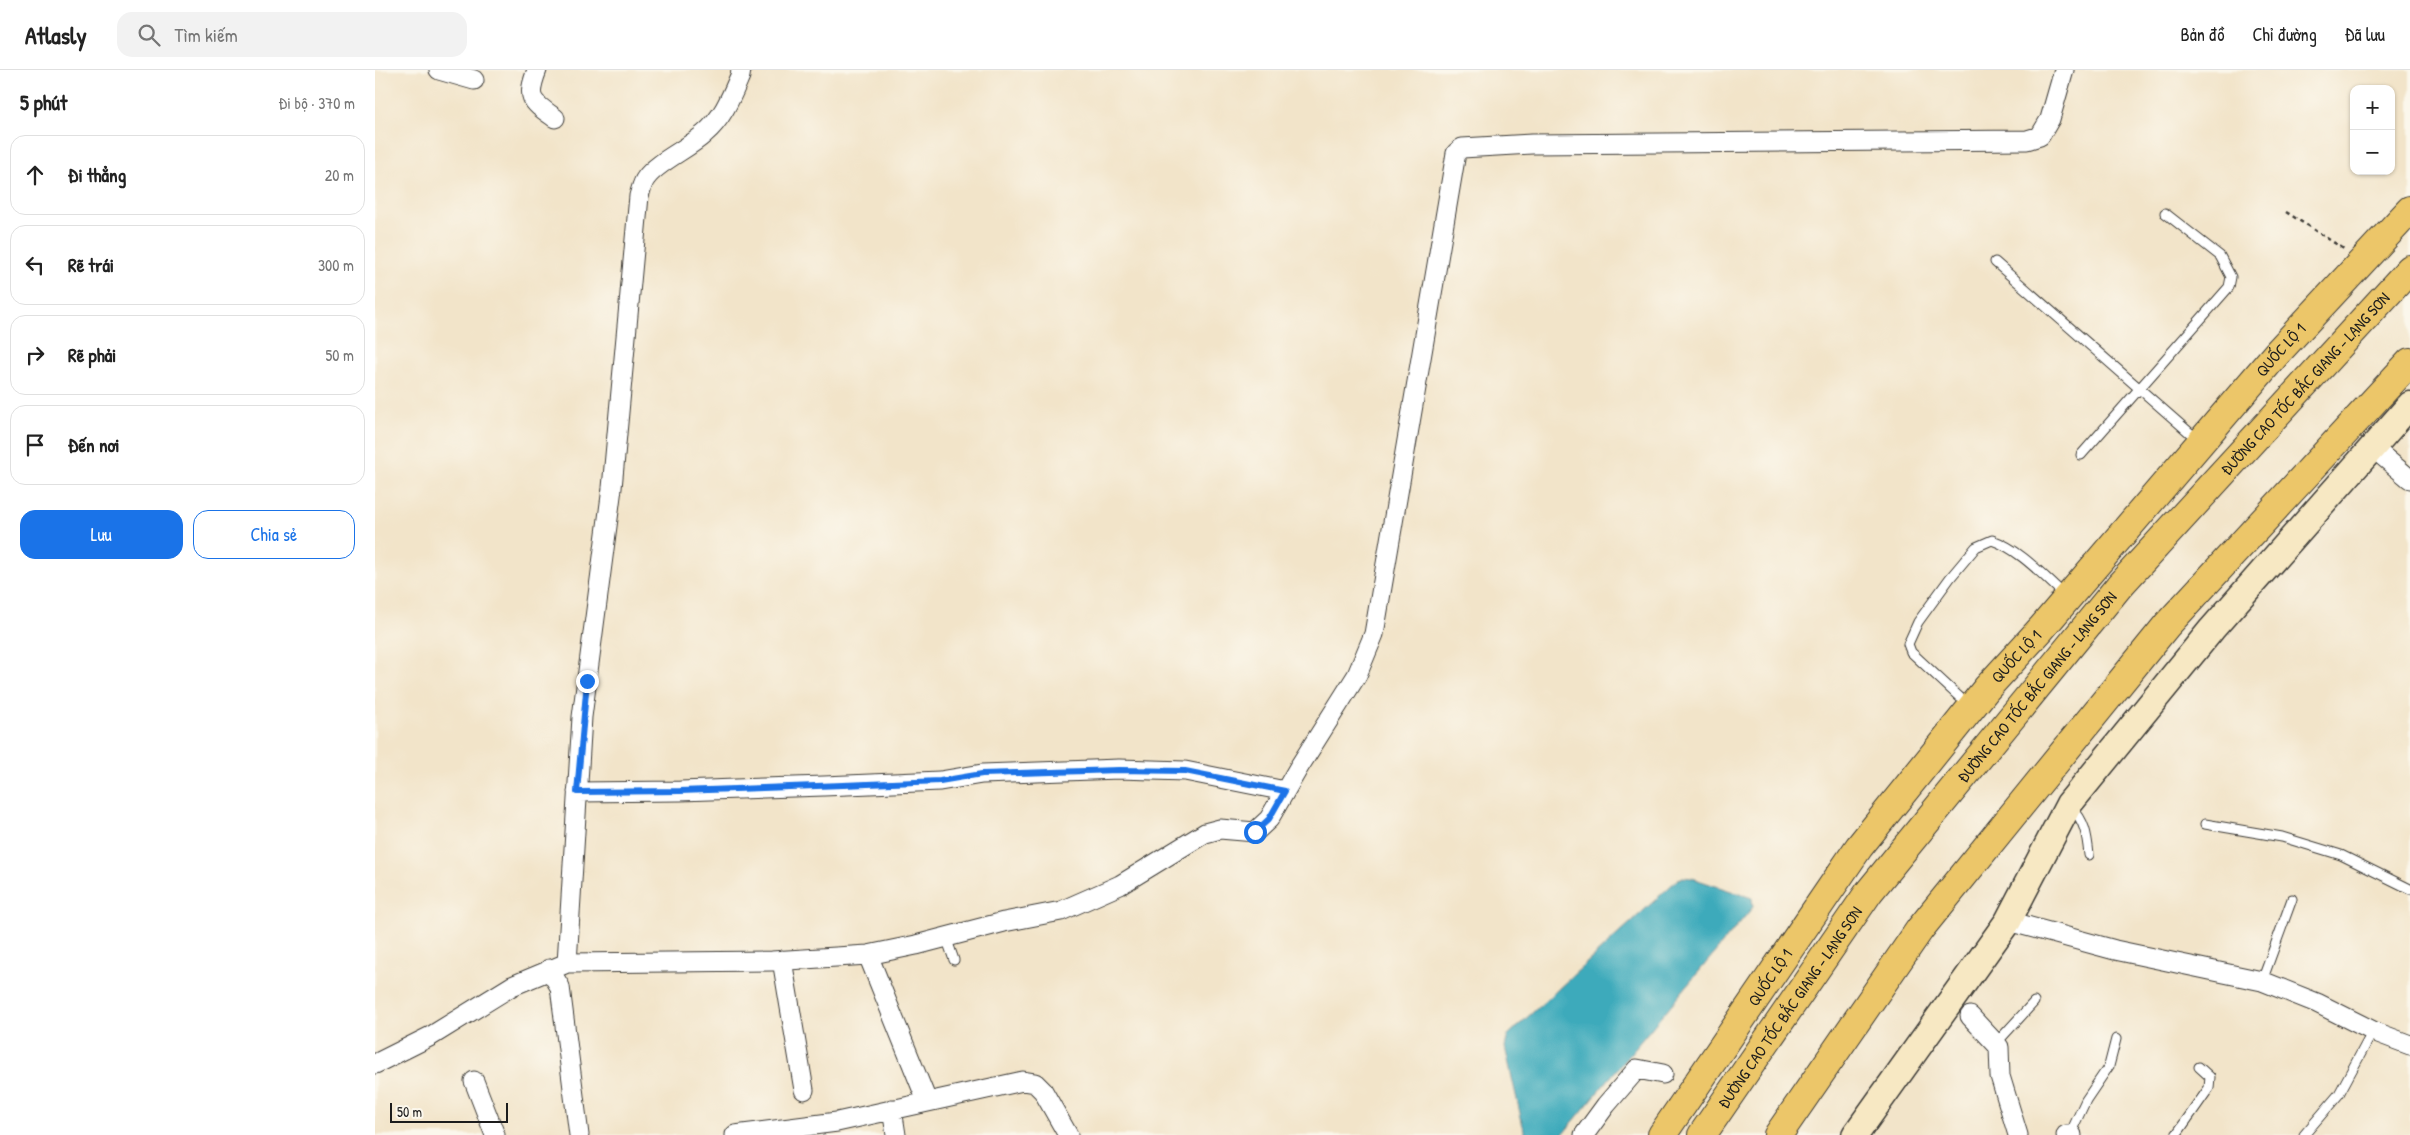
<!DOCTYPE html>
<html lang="vi">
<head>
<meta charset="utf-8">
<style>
  :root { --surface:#fff; --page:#f2f2f2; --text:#222; --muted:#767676; --line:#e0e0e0; --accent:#1a73e8 }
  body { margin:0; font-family:"Patrick Hand",sans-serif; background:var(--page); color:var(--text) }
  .controls { position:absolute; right:15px; top:15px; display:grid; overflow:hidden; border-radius:10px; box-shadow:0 1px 4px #0004 }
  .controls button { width:45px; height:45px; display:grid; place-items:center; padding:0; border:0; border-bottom:1px solid var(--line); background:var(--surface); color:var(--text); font:25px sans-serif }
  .scale { position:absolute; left:15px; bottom:12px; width:118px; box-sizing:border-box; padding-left:5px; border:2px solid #1c1c1c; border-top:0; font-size:14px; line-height:18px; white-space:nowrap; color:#1c1c1c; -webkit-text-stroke:4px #fbf7ec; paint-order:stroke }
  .stop { position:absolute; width:15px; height:15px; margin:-11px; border:4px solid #1a73e8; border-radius:50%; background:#fff }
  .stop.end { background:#1a73e8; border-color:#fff; box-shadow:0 1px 5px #0008 }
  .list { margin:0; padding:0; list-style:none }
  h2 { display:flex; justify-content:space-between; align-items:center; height:65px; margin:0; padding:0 20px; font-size:21px }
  h2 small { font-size:16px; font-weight:400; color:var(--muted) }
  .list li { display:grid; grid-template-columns:32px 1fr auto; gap:15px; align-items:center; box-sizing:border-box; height:80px; margin:0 10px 10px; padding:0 10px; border:1px solid var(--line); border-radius:15px }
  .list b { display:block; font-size:19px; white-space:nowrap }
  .list em { font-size:16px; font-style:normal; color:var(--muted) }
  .actions { display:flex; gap:10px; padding:15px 20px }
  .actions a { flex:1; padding:11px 0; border:1px solid var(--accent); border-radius:15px; text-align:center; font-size:18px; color:var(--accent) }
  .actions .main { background:var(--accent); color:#fff }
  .icon { flex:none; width:28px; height:28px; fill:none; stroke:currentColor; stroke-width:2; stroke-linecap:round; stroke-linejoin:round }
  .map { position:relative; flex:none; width:2035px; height:1065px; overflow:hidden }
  header { display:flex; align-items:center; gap:30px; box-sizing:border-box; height:70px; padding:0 25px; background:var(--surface); border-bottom:1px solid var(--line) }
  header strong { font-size:24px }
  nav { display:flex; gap:28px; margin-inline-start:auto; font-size:18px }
  .search { width:350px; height:45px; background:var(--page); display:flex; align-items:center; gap:12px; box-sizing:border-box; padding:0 18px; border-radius:15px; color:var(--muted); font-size:19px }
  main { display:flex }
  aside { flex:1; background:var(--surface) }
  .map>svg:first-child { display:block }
  .water { fill:#3caabb; stroke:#2c636c }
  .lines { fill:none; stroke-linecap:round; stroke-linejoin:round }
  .lane-casing { stroke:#3c3a36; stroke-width:11 }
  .street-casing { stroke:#3c3a36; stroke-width:21 }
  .secondary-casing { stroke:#3c3a36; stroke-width:29 }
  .highway-casing { stroke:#3c3a36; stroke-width:30 }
  .path { stroke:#3c3a36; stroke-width:2.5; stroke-dasharray:4 4; stroke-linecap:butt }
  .lane { stroke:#fff; stroke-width:9 }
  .street { stroke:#fff; stroke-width:19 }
  .secondary { stroke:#f7e8c3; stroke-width:26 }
  .highway { stroke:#ecc669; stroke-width:28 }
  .route { stroke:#1a73e8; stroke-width:6 }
  .labels { text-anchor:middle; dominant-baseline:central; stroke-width:4.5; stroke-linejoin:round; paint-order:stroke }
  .street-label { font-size:16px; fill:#1c1c1c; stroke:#fbf7ec }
</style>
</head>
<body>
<header>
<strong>Atlasly</strong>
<div class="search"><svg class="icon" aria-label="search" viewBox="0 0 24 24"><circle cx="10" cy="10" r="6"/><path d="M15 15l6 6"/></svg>Tìm kiếm</div>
<nav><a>Bản đồ</a><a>Chỉ đường</a><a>Đã lưu</a></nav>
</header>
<main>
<aside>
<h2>5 phút<small>Đi bộ · 370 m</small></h2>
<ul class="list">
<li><svg class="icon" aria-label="ahead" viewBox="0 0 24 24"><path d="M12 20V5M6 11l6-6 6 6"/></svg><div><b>Đi thẳng</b></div><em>20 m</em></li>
<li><svg class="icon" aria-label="left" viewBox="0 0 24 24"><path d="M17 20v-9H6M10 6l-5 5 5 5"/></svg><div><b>Rẽ trái</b></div><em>300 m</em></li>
<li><svg class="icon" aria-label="right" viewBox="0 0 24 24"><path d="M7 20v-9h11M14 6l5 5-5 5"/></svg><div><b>Rẽ phải</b></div><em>50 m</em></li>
<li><svg class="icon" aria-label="arrive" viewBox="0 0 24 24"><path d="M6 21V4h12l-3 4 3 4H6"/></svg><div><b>Đến nơi</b></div></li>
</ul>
<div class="actions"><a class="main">Lưu</a><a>Chia sẻ</a></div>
</aside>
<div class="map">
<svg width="2035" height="1065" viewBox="0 0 2035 1065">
  <rect width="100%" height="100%" fill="#fbf7ec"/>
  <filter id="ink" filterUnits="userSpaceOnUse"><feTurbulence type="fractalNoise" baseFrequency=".02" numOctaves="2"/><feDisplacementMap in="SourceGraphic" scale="10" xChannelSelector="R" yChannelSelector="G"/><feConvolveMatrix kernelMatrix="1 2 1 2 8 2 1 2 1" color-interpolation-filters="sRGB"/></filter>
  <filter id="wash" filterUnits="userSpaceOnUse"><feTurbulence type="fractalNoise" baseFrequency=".0096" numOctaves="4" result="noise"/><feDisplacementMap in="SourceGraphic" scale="20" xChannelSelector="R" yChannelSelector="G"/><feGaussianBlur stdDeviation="1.12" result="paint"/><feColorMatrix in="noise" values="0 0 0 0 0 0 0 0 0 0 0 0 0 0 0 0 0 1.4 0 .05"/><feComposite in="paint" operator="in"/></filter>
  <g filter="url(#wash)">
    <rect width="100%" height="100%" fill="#f2e4c9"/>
    <!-- water -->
    <path class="water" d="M1308 807 1317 808 1377 828 1378 837 1187 1065H1150L1130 977 1133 965 1303 809Z"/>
  </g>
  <g filter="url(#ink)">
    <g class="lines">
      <defs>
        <path id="lane" d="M1620 192 1823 370
          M1706 385 1854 217 1856 207 1845 186 1790 143
          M1594 636 1536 582 1533 574 1543 552 1575 508 1601 477 1617 470C1646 480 1668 506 1691 526
          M1696 737C1710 751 1712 765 1714 785
          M1830 754 1907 767 1966 785 2035 819
          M571 867 579 890
          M1887 911 1917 829
          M1624 976 1626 968 1659 932
          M1695 1064 1711 1030 1734 996 1741 969
          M1801 1065 1834 1018 1835 1007 1824 997
          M1929 1065 1964 1024 1998 961"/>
        <path id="street" d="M64 0 99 10
          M162 0C151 29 156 31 180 48
          M1997 377 2035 409
          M202 722 305 721 449 716 565 711 607 704 744 699 810 701 910 721
          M1633 851 1740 880 1887 911 1942 933 1998 961 2035 975
          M493 885 552 1031
          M407 890 429 1020
          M192 893 207 647 237 418 264 126C266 120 267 113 271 108 282 92 313 79 329 64 348 48 356 27 365 6L366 0
          M174 899 185 917 204 1065
          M1595 946 1624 977 1625 1006 1643 1065
          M0 994 56 966 137 916 192 893 397 891 493 885 541 875 629 852 686 841 745 815 830 763 845 759 880 762 894 749 924 697 982 605 999 564 1081 83 1087 78 1157 74 1652 70 1665 66 1675 49 1689 0
          M99 1011 120 1065
          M517 1039 521 1065
          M360 1065 462 1052 648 1011 660 1013 668 1021 693 1065
          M1209 1065 1231 1035 1262 999 1288 1004
          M1691 1065H1697"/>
        <path id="secondary" d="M1480 1065 1633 851 1694 734 1837 559 2035 335"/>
        <g id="highway">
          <path id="s1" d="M1287 1065 1484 777 1612 618 1666 559 1902 283 2035 140"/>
          <path id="s2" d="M1327 1065 1494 822 1745 515 2035 199"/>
          <path d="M1403 1065 1545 859 1792 555 2035 292"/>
        </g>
      </defs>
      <!-- lane casing -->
      <use href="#lane" class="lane-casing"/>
      <!-- street casing -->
      <use href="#street" class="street-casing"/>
      <!-- secondary casing -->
      <use href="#secondary" class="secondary-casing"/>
      <!-- highway casing -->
      <use href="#highway" class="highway-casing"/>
      <!-- path -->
      <path class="path" d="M1911 142 1969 179"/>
      <!-- lane -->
      <use href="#lane" class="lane"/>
      <!-- street -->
      <use href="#street" class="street"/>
      <!-- secondary -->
      <use href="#secondary" class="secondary"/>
      <!-- highway -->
      <use href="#highway" class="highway"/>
    </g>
  </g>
  <g class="lines" filter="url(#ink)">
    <!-- route -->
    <path class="route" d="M212 611 202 722 305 721 468 715 565 711 607 704 744 700 810 701 910 721 894 749 880 762"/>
  </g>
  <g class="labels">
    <!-- street labels -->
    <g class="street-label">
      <text stroke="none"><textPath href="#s1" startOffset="1001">QUỐC LỘ 1</textPath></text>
      <text stroke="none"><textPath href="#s2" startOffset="965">ĐƯỜNG CAO TỐC BẮC GIANG - LẠNG SƠN</textPath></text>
      <text stroke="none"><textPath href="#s1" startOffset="596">QUỐC LỘ 1</textPath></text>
      <text stroke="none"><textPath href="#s2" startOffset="560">ĐƯỜNG CAO TỐC BẮC GIANG - LẠNG SƠN</textPath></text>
      <text stroke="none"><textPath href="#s1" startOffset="191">QUỐC LỘ 1</textPath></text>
      <text stroke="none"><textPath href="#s2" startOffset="155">ĐƯỜNG CAO TỐC BẮC GIANG - LẠNG SƠN</textPath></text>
    </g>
  </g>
</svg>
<div class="controls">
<button>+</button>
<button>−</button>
</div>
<div class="scale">50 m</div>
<div class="stop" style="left:880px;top:762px"></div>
<div class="stop end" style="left:212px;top:611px"></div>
</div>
</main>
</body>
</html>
